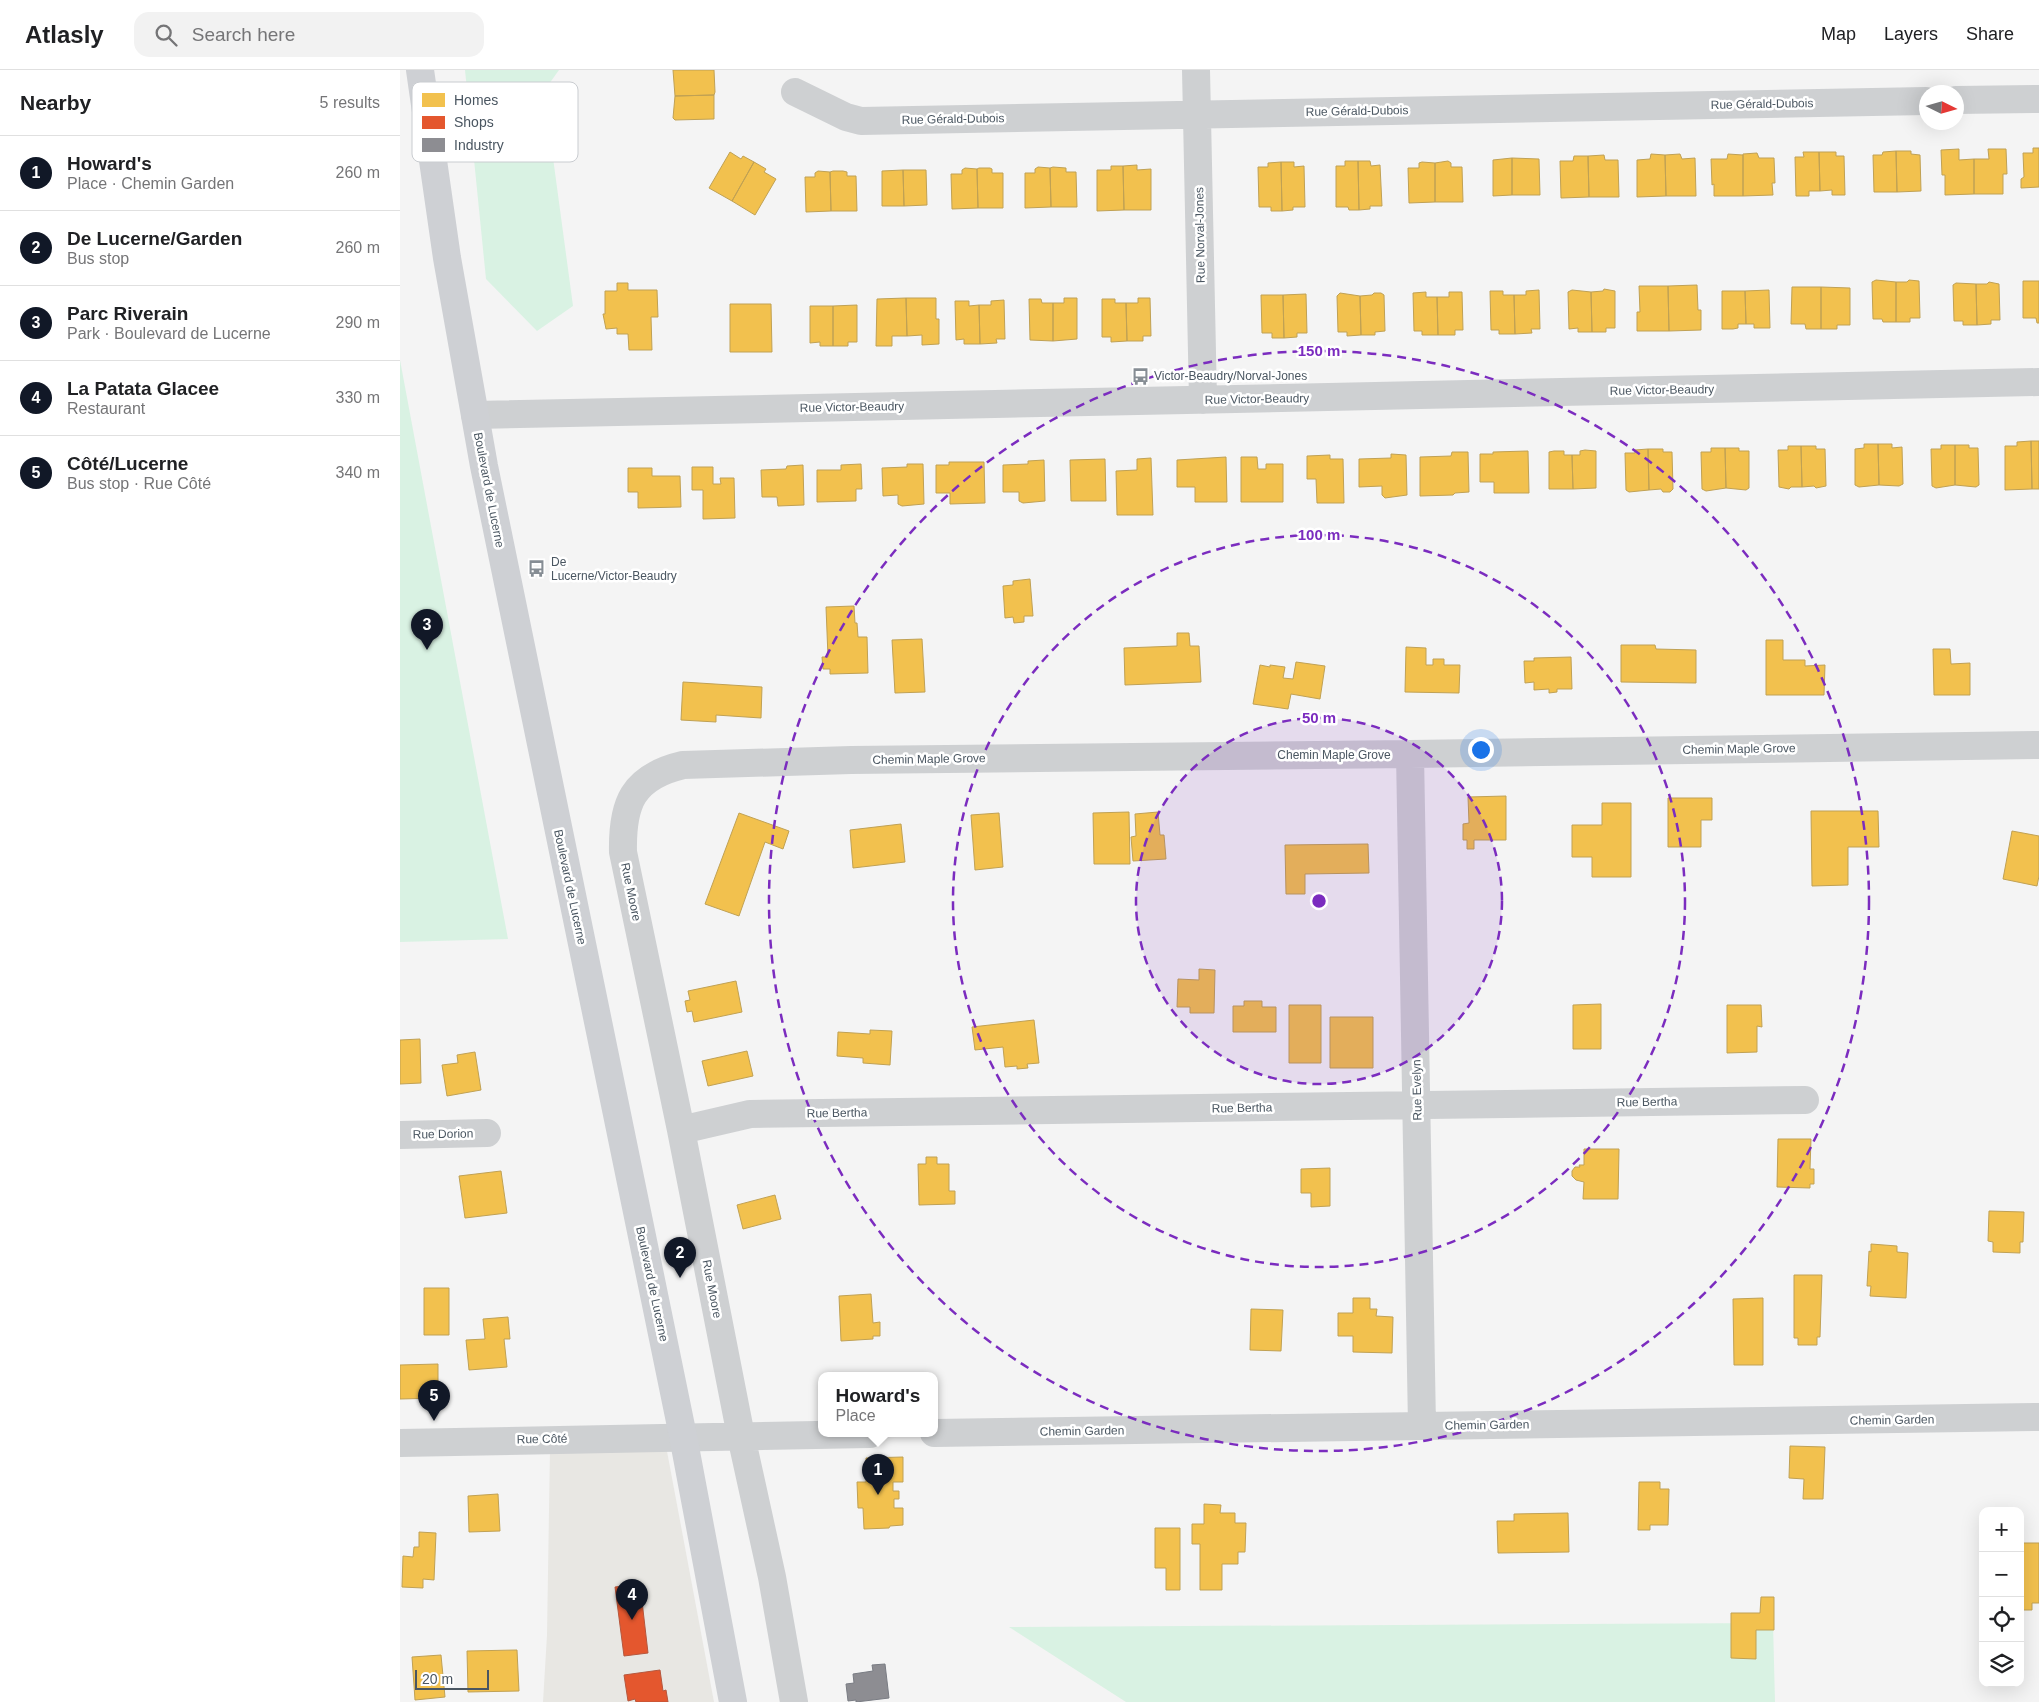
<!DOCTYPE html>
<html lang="en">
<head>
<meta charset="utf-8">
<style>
  :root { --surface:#fff; --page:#f2f2f2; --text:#202124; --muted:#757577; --line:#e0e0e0; --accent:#111827 }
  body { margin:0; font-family:Helvetica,sans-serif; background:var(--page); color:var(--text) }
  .controls { position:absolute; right:15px; bottom:15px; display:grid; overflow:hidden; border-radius:10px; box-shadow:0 5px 20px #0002 }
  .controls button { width:45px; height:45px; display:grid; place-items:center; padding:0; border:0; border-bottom:1px solid var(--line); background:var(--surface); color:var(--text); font:25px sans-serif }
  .compass { position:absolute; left:1519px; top:15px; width:45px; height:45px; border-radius:50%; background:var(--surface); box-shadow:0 5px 20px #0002; rotate:95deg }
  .scale { position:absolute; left:15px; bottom:12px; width:74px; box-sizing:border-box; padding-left:5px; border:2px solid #4a5661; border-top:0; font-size:14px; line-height:18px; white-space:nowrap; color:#4a5661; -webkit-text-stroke:4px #fff; paint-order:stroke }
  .you { position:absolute; left:1080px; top:679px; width:18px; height:18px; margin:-12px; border:4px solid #fff; border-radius:50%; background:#1a73e8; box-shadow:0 0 0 8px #1a73e833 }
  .badge { display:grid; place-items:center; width:32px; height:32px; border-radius:50%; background:var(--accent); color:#fff; font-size:16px; font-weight:700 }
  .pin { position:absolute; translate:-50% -41px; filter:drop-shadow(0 1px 2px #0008) }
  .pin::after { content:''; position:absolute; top:26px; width:18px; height:15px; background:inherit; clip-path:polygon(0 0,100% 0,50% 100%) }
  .popup { position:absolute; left:418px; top:1302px; width:120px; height:65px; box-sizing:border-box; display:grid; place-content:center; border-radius:10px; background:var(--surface); filter:drop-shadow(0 1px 4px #0005); font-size:16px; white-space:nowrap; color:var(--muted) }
  .popup b { font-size:19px; color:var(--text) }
  .popup::after { content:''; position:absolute; left:50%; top:100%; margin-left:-10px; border:10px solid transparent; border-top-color:var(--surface) }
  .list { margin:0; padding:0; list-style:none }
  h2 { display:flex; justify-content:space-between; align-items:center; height:65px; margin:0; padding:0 20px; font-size:21px }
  h2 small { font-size:16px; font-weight:400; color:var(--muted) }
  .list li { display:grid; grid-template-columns:32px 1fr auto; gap:15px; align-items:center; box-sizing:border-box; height:75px; padding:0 20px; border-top:1px solid var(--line) }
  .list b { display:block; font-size:19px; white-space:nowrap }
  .list p { margin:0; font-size:16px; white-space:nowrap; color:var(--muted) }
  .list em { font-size:16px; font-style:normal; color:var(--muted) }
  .icon { flex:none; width:28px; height:28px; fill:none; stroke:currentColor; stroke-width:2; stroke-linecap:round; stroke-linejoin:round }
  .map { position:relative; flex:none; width:1639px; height:1632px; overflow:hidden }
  header { display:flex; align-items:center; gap:30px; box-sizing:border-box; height:70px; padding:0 25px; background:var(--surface); border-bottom:1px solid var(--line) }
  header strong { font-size:24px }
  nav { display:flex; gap:28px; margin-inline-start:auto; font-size:18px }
  .search { width:350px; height:45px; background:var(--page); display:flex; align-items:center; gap:12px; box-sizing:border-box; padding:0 18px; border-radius:15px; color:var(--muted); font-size:19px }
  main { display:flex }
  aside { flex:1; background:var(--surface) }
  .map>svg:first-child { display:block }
  .commercial { fill:#e8e7e3 }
  .green { fill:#d9f2e3 }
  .homes { fill:#f2c14e; stroke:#c0a154 }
  .shops { fill:#e4572e; stroke:#b6573d }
  .industry { fill:#8d8d92; stroke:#797c83 }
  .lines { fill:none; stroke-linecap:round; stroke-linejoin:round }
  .minor { stroke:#ced0d2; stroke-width:28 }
  .secondary { stroke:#ced0d4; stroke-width:28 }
  .ring { fill:none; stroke:#7b2cbf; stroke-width:2.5; stroke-dasharray:9 6 }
  .labels { text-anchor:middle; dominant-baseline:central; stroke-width:5; stroke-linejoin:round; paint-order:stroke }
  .street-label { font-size:12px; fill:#4a5661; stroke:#fff }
  .poi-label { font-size:12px; fill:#4a5661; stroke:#fff; text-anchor:start }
  .key { fill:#fff; stroke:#c9ccd0; stroke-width:1 }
  .key-label { font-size:14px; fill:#4a5661 }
  .centre { fill:#7b2cbf; stroke:#fff; stroke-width:2.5 }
  .ring-label { font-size:15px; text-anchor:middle; font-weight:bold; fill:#7b2cbf; stroke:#fff; stroke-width:5; stroke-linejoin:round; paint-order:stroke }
</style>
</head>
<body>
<header>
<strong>Atlasly</strong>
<div class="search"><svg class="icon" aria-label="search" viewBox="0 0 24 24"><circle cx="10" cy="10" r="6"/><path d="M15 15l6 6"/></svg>Search here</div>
<nav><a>Map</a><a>Layers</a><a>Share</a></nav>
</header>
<main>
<aside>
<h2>Nearby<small>5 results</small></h2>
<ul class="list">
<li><span class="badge">1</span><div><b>Howard's</b><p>Place · Chemin Garden</p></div><em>260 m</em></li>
<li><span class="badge">2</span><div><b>De Lucerne/Garden</b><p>Bus stop</p></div><em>260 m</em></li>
<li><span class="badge">3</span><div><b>Parc Riverain</b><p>Park · Boulevard de Lucerne</p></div><em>290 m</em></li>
<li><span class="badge">4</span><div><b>La Patata Glacee</b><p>Restaurant</p></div><em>330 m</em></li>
<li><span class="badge">5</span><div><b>Côté/Lucerne</b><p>Bus stop · Rue Côté</p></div><em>340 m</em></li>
</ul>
</aside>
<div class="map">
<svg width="1639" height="1632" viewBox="0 0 1639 1632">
  <rect width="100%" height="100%" fill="#f4f4f4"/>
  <!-- commercial -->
  <path class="commercial" d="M266 1376 314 1632H143L147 1565 150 1379Z"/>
  <!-- green -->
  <path class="green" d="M65 0H159L144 21 173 236 137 261 86 209Z
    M0 290 108 869 0 872Z
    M1373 1553 1375 1632H726L609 1557Z"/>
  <!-- homes -->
  <path class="homes" d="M273 0H314L315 22 314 25 275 26Z
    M314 25V49L275 50 273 48 275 26Z
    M1633 78H1639V117L1621 118V109L1624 107 1623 83H1633Z
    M1559 79V90L1574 89V124L1545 125V105H1542L1541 80Z
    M1588 79H1606L1607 104H1603V124H1574V89H1589Z
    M1496 81 1497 122H1474L1473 85H1482L1483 82Z
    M1496 81H1511V84L1520 85 1521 121 1497 122Z
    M330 82 341 89 343 86 354 92 332 131 309 118Z
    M1403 82H1419L1420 121H1409V126H1396L1395 87H1404Z
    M1419 82H1436V86H1444L1445 125H1432V120L1420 121Z
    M1357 83 1359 88H1374L1375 113H1372L1373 125 1343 126V84Z
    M1251 84 1265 85 1266 126 1237 127V90L1250 89Z
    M1280 84 1282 89 1295 88 1296 126H1266L1265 85Z
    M1328 84 1343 85V126H1314V114L1312 115 1311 89H1327Z
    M1204 85 1205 90H1218L1219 127H1189L1188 86Z
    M1174 86H1188L1189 127 1161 128 1160 91H1173Z
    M1112 88V125L1093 126V90Z
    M1112 88 1139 89 1140 125H1112Z
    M945 91H958L959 140H949L948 137H936V96H945Z
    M958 91H970L971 96 980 95 982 136H970V139L959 140Z
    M1048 91 1051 93V97H1062L1063 132H1035V93Z
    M354 92 366 99 364 102 376 109 355 145 332 131Z
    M881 92H894V97L904 96 905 137H893V140L882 141Z
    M881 92 882 141H871V137H859L858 97H868V93Z
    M1022 92 1035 93V132L1009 133 1008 98H1019V93Z
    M737 95V100L751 99V140H724L723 96Z
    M711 96H723L724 140 697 141V100H711Z
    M638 97 650 98 651 137 625 138V103H635V99Z
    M653 97 666 98V102H676L677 137H651L650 98Z
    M565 98 577 99 578 138 552 139 551 104H562V100Z
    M579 98H590L592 99V103H603V138H578L577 99Z
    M503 100H526L527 135 504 136Z
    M503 100 504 136H482V101Z
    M418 101 430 102 431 141 406 142 405 107H415V103Z
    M433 101H443L447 102V106H456L457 141H431L430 102Z
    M1476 210 1496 212V252H1483L1482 249H1473L1472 212Z
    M1509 210 1519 211 1520 248H1510V252H1496V212H1507Z
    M1623 211H1639V253H1637L1636 248H1623Z
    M1589 212 1599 214 1600 250H1591V254L1577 255 1576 214H1587Z
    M217 213H228V220H257L258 247H251L252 280H229L228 264H217V258L206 259 203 244H205V221H217Z
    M1556 213 1576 214 1577 255H1563V251H1554L1553 215Z
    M1297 215 1298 240H1301V260L1269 261 1268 216Z
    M1239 216H1268L1269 261H1237V242H1240Z
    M1392 217H1421V259H1406L1405 254H1391Z
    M1421 217 1450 218V255H1437V259H1421Z
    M1204 219 1215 221V258H1206V262H1192L1191 222 1203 221Z
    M1139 220 1140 259H1131L1132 263 1115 264 1114 225H1126V221Z
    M1172 220 1191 222 1192 262H1178V258L1169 259 1168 222Z
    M1369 220 1370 258H1354V254H1346L1345 221Z
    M1090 221H1103V225H1114L1115 264H1099V260H1091Z
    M1322 221H1345L1346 254H1338V258L1333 259H1322Z
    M1026 222V227H1037L1038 265H1022V261H1014L1013 223Z
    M1049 222H1062L1063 260H1055V265H1038L1037 227H1049Z
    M940 223 960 226 961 265 947 266V262H938L937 226Z
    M974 223H981L984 225 985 261 975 262V265H961L960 226 972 225Z
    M906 224 907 263H897V267L884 268 883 225Z
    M861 225H883L884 268H872V263H862Z
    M506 228H536V249H539V274L522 275V265L507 266Z
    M506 228 507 266H492V276H476L477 229Z
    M664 228H677V269L653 271V233H664Z
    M738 228H750L751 266H743V271H727L726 233H738Z
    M629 229H641L642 233H653V271L630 270Z
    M702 229H715V233H726L727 271 711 272V267H702Z
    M604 230 605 269H596L597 273 580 274 579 235H591V231Z
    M555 231H569V236L579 235 580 274H564V269L556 270Z
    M330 234H371L372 282H330Z
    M457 235V272H448V276H433V236Z
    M410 236H433V276H420V272L410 273Z
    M1631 371 1632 419 1605 420V376H1617V372Z
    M1631 371H1639V419H1632Z
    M1464 374H1478L1479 415 1459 417 1455 415V379L1464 378Z
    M1478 374H1492V378L1502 377 1503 414 1499 416 1479 415Z
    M1541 375H1555V415L1536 418 1532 416 1531 379H1541Z
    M1555 375H1569V378H1578L1579 415 1576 417 1555 415Z
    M1388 376H1401L1402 417H1391L1389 419 1379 417 1378 380H1388Z
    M1401 376H1416V379H1425L1426 416 1416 418 1414 416 1402 417Z
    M1311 378H1325L1326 418 1306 421 1302 419 1301 382H1311Z
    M1325 378H1339V381H1349V418L1346 420 1326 418Z
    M1248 379 1249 420 1229 422 1226 420 1225 383H1235V380Z
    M1248 379H1263V382H1272L1273 419 1270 422H1263L1261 419 1249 420Z
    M1185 380 1196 381V418L1173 419 1172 385H1180V381Z
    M1128 381 1129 423H1094V412H1080V384H1093V382Z
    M1154 381H1164V385H1172L1173 419H1149V382Z
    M1052 382H1068L1069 422 1055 423 1053 425 1020 426V387L1051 386Z
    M991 384 1006 385 1007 425 985 428 982 425V416L959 417V389L991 388Z
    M930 385V389H943L944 433H917L916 409H907V386Z
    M826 387 827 432H795V417H777V390Z
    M841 387H857L858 399H866V394H883V432H841Z
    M751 388 753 445H717L716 401 737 400V389Z
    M705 389 706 431H671L670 390Z
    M644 390 645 431 623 433 619 431V422H603V395L628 394V391Z
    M549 392H584L585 433 550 434V423H536V395H549Z
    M461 394 462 419H456V431L417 432V400H441V395Z
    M507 394H523L524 434 502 436 498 434V425L483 426 482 398 507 397Z
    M403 395 404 435 378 436 377 427H362L361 400 386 399 387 396Z
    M292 397H313V414H321L320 408H334L335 448 303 449V420H292Z
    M228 398H252V406H280L281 437 238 438V422H228Z
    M630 509 633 546H624V552L614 553 613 547 605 548 603 516 613 515V511Z
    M454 536 455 553H457L458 567H467L468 603 430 604V599H423L422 587H428L426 537Z
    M777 563H789L790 576H799L801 612 725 615 724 578 777 576Z
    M522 569 525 622 495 623 492 570Z
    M1366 570H1383V590H1405V596L1425 595 1424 625H1366Z
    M1221 575H1255L1256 579 1296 580V613L1221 612Z
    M1006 577 1026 578V595H1033V589H1044V595H1060L1059 623 1005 622Z
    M1533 579H1550L1551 594 1570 593V625H1534Z
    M1171 587 1172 619H1157V622L1149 623V619L1134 620V612L1125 613 1124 591H1134V588Z
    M896 592 925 596 920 629 891 624 888 639 853 634 860 595 870 597V595L885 597 883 608 893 609Z
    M283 612 362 617 361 648 316 645V652L281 650Z
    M1106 726V770H1074V779H1067V770H1063V754L1069 753 1068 727Z
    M1268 728H1312V750H1301V777H1268Z
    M1202 733H1231V807H1192V787H1172V755H1202Z
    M1411 741H1478L1479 777H1448V815L1412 816Z
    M729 742 730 794H694L693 743Z
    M758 742 760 765H764L766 789 733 791 731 767 736 766 735 744Z
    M339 743 389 761 383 779 365 772 339 846 305 834Z
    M599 743 603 797 575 800 571 745Z
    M501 754 505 792 453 798 450 760Z
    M1612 761 1639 766V806L1637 816 1603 809Z
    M968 774 969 803 905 804V824H886L885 775Z
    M799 899 815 900 814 943H790V937H777L778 909 799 910Z
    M336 911 342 942 294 952 292 941 287 942 285 931 290 930 288 921Z
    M844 931H862V937H876V962H833V936H844Z
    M1201 934V979H1173V935Z
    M889 935H921V993H889Z
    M1327 935H1361L1362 957 1357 956V982L1327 983Z
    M930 947H973V998H930Z
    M634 950 639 993 627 994 628 998 617 999V996L605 997 603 977 575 980 572 957Z
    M470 960 492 961 490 995 463 993V988L437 986 438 962 470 964Z
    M20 969 21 1013 0 1014V970Z
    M347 981 353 1006 308 1016 302 991Z
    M75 982 81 1020 47 1026 42 995 58 993 57 985Z
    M1378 1069H1411L1410 1099H1414V1114H1410V1118L1377 1117Z
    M1184 1079H1219L1218 1129H1183L1184 1112 1176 1110 1172 1106V1101L1175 1097H1180L1179 1095H1184Z
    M526 1087H537V1094H549V1121H555V1134L519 1135 518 1094H526Z
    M930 1098V1136L911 1137V1123H901V1099Z
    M101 1101 107 1143 65 1148 59 1106Z
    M375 1125 381 1149 343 1159 337 1135Z
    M1589 1141 1624 1142 1623 1172H1620V1183L1593 1182V1172L1588 1171Z
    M1471 1174 1497 1176V1182L1508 1183 1506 1228 1470 1226 1471 1216H1467L1469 1181 1471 1182Z
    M1394 1205H1422L1420 1267H1417V1275H1398V1268H1394Z
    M24 1218H49V1265H24Z
    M471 1224 473 1253 480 1252V1266H473V1269L441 1271 439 1226Z
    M953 1228H970V1239H977L976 1246 993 1247 992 1283 953 1282V1266H938V1243H953Z
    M1363 1228V1295H1334L1333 1229Z
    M851 1239 883 1240 881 1281 850 1280Z
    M108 1247 110 1269H104L107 1297 69 1300 66 1270 85 1269 83 1249Z
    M38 1294V1328L0 1329V1295Z
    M1390 1376 1425 1377 1423 1429H1403L1404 1409 1389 1408Z
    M503 1387V1412H493V1421H499V1429H494V1438H503V1455L490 1456 489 1458 464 1459 463 1438H458L457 1412H466V1388Z
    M1239 1412H1260V1419H1269L1268 1455H1250V1460H1238Z
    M98 1424 100 1461 69 1462 68 1426Z
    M804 1434 821 1435 820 1443H835V1453H846L845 1482H838V1494H822V1520H800V1474H792V1454H804Z
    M1168 1443 1169 1482 1098 1483 1097 1451H1114V1444Z
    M755 1458H780V1520H766V1498H755Z
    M19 1462 36 1463 34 1510 23 1509V1518L2 1517 3 1486 13 1487 14 1477H19Z
    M1620 1473H1639V1533H1632V1540H1620Z
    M1361 1527H1374V1560H1356V1589L1331 1588V1543H1360Z
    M117 1580 119 1621 68 1622 67 1581Z
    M41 1585 45 1627 15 1630 12 1587Z"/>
  <!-- shops -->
  <path class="shops" d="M240 1514 248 1583 224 1586 215 1517Z
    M260 1600 263 1621 266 1620 268 1632H236L235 1629 228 1631 224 1605Z"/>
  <!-- industry -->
  <path class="industry" d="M485 1594 489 1628 456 1632V1630L448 1631 446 1614 454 1613 453 1604 473 1601 472 1595Z"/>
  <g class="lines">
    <!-- minor -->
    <path class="minor" d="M796 0 803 330
      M395 22 446 47 461 51 1526 31
      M1556 30 1639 29
      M75 345 1639 312
      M1010 684 1022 1356
      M281 1060 350 1044 1405 1030
      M0 1065 87 1063
      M534 1363 1639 1347
      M0 1373 470 1364
      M394 1632 372 1507 341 1366 281 1060 223 782C222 734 232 707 283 695L451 690 1010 684 1639 675"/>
    <!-- secondary -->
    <path class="secondary" d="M20 0 47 188 84 396 283 1366 333 1632"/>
  </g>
  <!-- distance rings -->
  <circle cx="919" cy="831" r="183" fill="#7b2cbf" fill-opacity=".12"/>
  <g class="ring">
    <circle cx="919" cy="831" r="183"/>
    <circle cx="919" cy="831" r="366"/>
    <circle cx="919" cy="831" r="550"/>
  </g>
  <!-- icons -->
  <defs>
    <symbol id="bus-bare" viewBox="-9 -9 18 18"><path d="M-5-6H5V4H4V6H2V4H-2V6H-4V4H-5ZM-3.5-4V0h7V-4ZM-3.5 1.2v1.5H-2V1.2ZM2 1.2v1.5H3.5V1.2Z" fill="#868d94" stroke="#fff" stroke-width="2.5" paint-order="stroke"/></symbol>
  </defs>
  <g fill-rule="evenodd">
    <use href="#bus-bare" x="728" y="294" width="25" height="25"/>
    <use href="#bus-bare" x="124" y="486" width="25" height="25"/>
  </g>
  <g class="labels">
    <!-- street labels -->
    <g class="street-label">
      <text transform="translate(1362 34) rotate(-1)">Rue Gérald-Dubois</text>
      <text transform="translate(957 41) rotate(-1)">Rue Gérald-Dubois</text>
      <text transform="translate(553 49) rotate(-1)">Rue Gérald-Dubois</text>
      <text transform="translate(800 165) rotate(-91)">Rue Norval-Jones</text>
      <text transform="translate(1262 320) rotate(-1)">Rue Victor-Beaudry</text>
      <text transform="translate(857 329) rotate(-1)">Rue Victor-Beaudry</text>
      <text transform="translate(452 337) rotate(-1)">Rue Victor-Beaudry</text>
      <text transform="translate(89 420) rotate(79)">Boulevard de Lucerne</text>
      <text transform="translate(1339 679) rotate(-1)">Chemin Maple Grove</text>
      <text x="934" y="685">Chemin Maple Grove</text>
      <text transform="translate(529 689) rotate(-1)">Chemin Maple Grove</text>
      <text transform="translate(170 817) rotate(78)">Boulevard de Lucerne</text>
      <text transform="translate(231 822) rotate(78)">Rue Moore</text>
      <text transform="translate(1017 1020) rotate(-91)">Rue Evelyn</text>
      <text transform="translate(1247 1032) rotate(-1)">Rue Bertha</text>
      <text transform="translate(842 1038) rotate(-1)">Rue Bertha</text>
      <text transform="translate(437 1043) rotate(-1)">Rue Bertha</text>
      <text transform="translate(43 1064) rotate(-1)">Rue Dorion</text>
      <text transform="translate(252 1214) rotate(78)">Boulevard de Lucerne</text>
      <text transform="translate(312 1219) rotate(79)">Rue Moore</text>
      <text transform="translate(1492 1350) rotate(-1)">Chemin Garden</text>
      <text transform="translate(1087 1355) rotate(-1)">Chemin Garden</text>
      <text transform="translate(682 1361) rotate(-1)">Chemin Garden</text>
      <text transform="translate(142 1369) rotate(-1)">Rue Côté</text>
    </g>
    <!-- poi labels -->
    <g class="poi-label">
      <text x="754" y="306">Victor-Beaudry/Norval-Jones</text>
      <text x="151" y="492">De<tspan x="151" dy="14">Lucerne/Victor-Beaudry</tspan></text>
    </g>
  </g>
  <!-- legend -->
  <rect x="12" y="12" width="166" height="80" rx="8" class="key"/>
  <rect x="22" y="23" width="23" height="14" fill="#f2c14e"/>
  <rect x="22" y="46" width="23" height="13" fill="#e4572e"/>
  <rect x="22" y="68" width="23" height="14" fill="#8d8d92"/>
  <g class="key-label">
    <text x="54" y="35">Homes</text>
    <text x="54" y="57">Shops</text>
    <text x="54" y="80">Industry</text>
  </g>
  <circle cx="919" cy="831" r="8" class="centre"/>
  <g class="ring-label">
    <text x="919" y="286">150 m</text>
    <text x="919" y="470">100 m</text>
    <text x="919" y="653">50 m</text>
  </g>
</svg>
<div class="controls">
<button>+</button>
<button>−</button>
<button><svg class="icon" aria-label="locate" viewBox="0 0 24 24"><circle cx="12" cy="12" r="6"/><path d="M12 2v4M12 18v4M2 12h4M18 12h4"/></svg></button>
<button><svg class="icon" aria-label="layers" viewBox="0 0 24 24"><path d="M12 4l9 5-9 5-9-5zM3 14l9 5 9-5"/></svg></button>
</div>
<svg class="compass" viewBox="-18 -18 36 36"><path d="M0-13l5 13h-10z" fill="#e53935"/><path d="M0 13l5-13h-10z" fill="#757577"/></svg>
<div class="scale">20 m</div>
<div class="you"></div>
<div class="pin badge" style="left:478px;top:1425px">1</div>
<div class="popup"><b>Howard's</b>Place</div>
<div class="pin badge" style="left:280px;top:1208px">2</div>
<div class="pin badge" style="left:27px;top:580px">3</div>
<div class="pin badge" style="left:232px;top:1550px">4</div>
<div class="pin badge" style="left:34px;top:1351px">5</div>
</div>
</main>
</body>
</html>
